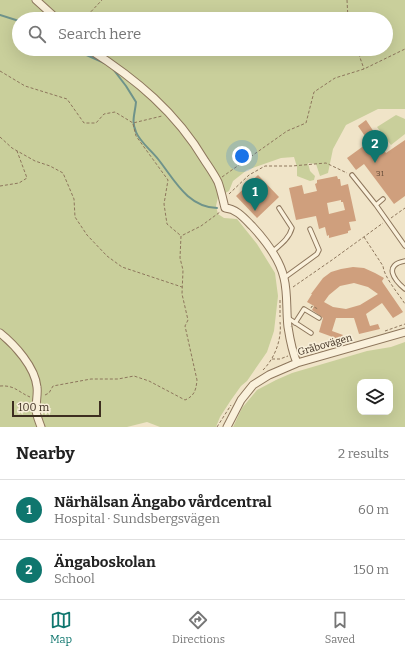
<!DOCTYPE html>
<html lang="en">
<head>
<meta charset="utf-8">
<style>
  :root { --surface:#fff; --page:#f2f2f2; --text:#222; --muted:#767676; --line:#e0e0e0; --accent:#0f766e }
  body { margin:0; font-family:Bitter,serif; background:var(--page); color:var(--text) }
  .controls { position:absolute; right:12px; bottom:12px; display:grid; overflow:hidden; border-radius:8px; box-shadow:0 4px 16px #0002 }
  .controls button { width:36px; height:36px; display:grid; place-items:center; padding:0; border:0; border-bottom:1px solid var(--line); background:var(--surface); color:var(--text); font:20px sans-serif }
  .scale { position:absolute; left:12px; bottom:10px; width:89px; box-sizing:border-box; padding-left:4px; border:2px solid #3d2e20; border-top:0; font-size:11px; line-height:14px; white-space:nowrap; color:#3d2e20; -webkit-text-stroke:3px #f7eed8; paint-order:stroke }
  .you { position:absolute; left:242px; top:156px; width:14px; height:14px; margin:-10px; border:3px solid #fff; border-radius:50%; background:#1a73e8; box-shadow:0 0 0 6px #1a73e833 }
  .badge { display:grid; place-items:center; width:26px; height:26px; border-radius:50%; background:var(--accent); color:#fff; font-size:13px; font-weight:700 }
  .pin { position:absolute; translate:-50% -33px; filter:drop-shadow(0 1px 2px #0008) }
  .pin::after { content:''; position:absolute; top:21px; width:14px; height:12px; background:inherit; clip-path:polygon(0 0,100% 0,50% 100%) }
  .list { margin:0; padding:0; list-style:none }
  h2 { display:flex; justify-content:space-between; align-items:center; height:52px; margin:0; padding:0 16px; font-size:17px }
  h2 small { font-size:13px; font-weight:400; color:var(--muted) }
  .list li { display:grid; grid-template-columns:26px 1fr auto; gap:12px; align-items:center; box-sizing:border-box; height:60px; padding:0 16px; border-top:1px solid var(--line) }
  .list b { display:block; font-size:15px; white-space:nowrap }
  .list p { margin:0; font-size:13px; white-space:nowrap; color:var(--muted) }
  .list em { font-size:13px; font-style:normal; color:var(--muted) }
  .icon { flex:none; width:22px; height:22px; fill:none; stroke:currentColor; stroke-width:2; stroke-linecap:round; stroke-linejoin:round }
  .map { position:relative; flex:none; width:405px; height:427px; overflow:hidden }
  .search { position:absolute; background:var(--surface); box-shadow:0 4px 16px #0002; left:12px; right:12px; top:12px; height:44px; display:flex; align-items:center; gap:10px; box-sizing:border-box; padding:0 14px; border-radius:22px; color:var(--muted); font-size:15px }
  .sheet { height:172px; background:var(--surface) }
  nav { display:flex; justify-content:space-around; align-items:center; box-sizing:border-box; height:56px; border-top:1px solid var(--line); background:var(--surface); font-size:11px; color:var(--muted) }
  nav a { display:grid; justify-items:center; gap:2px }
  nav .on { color:var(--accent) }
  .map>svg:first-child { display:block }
  .green { fill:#c9cf9b; fill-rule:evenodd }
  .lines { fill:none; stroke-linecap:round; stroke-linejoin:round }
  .stream { stroke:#6f938a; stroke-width:2 }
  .building { fill:#cf9f7d; fill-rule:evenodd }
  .lane-casing { stroke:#8d765c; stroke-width:5.5 }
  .street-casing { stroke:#8d765c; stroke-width:9 }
  .path { stroke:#8d765c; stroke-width:1; stroke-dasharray:3 2; stroke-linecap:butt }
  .lane { stroke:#faf1dc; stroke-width:3.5 }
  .street { stroke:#faf1dc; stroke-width:7 }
  .labels { text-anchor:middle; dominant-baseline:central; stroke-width:3.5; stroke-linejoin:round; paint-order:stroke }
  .number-label { font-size:8px; fill:#624a37 }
  .street-label { font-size:10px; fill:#3d2e20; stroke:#f7eed8 }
</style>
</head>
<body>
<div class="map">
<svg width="405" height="427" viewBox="0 0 405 427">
  <rect width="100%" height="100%" fill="#f0e4c8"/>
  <!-- green -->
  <path class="green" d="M0 0H405V109H378L346 125 333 149 328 173 320 176 316 164 308 163 310 171 315 176 314 180 310 181 297 176V167L294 157 281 158 247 170 233 181 229 191 218 197 216 206 218 214 224 218 237 219 257 244 275 273 278 296 274 331 267 352 247 381 241 386 231 400 220 417 216 427H160L147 422 127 427H0ZM19 19H386V49H19Z
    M396 115 405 119V134L391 145 377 127Z
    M405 342V427H233L242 408 257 390 276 380 292 373 367 351 391 347ZM360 382H390V412H360Z"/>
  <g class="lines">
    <!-- stream -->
    <path class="stream" d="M0 15 19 21
      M73 49 109 65
      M113 69 126 86 136 102C135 114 131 121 136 132 140 142 151 150 158 159 174 179 187 207 217 208"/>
  </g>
  <!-- building -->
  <path class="building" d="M366 120 376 135 373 136 386 153 405 140V196L394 204 364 164 356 170 347 158 369 142 358 126Z
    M258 175 279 197 257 218 236 196Z
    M337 176 338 179H340L341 186 348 184 356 221 349 222 351 230 348 231V233L329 238V235L327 236 325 227 319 229 316 216 296 220 289 188 302 185 304 194 317 191 315 184 317 183V180ZM341 200V202H343L345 210 329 214 327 203Z
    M353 267 364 268 375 273 384 278 382 281 383 283 403 312 393 318 382 303 366 314 370 326 378 324 380 329 359 334 354 318H336L332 331 343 335 341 340 319 332 323 318 312 310 314 306 307 302 312 294H311L323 278 331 272 341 269ZM354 283 368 287 378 294 360 305 346 309 333 307 324 302 329 295 340 286Z"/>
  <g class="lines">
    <defs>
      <path id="lane" d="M352 175 376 205 405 246
        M376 205 383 199
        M272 252C280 245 289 239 292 228L279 208
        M405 261C383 265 394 280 405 289
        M284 278 317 254 319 250 310 229
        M288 318 311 333
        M295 323 304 309 319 318"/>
      <path id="street" d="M36 0 57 19
        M89 49C136 79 176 112 205 161 209 167 214 174 218 182 221 190 223 200 225 208 237 209 244 218 252 226 265 240 280 260 284 278 288 294 286 311 288 327 290 340 292 351 297 363
        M0 333C15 345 35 367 37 387 38 394 36 401 36 409 36 415 39 421 41 427
        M227 427 241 400 253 385 269 375 297 363 405 332"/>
    </defs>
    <!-- lane casing -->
    <use href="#lane" class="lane-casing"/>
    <!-- street casing -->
    <use href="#street" class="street-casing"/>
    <!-- path -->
    <path class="path" d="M347 0 348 19
      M84 19 102 0
      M357 49 364 69
      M0 71 25 86 67 99 84 123H96L104 114 115 112 133 123 162 116
      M133 124 136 136 168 180 164 204 167 224 180 235
      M0 137 12 148 35 161 50 166 63 173 74 199 75 217 87 235 107 256 122 267 182 287
      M222 177 287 131 306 123 314 92 335 78 364 69 405 49
      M0 186 19 183 27 178 17 151
      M229 194 249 175 265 166H292L326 163 347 173
      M391 218 405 208
      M364 237 383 266C384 277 398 293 405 304
      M293 287 332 260 383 223
      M280 300V317
      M311 308 312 306 318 309
      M385 331 405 324
      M272 359H280L288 356
      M263 370C275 358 282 339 280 322
      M0 386C15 385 18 392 30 397
      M45 395 49 393 53 386 91 379H118L134 376 149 381 185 400C194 396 196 391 197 380L185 326 188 320 182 294 183 270 180 258 181 236 201 226 220 212
      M217 427 231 405"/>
    <!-- lane -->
    <use href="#lane" class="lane"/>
    <!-- street -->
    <use href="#street" class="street"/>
  </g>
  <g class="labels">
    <!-- number labels -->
    <g class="number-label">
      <text x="380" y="173">31</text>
    </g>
    <!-- street labels -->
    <g class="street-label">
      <text transform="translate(325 345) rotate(-16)">Gråbovägen</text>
    </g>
  </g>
</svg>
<div class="controls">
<button><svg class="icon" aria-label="layers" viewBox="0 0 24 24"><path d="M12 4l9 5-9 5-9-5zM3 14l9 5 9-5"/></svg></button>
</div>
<div class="scale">100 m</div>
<div class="you"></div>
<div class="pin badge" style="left:255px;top:211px">1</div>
<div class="pin badge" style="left:375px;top:163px">2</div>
<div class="search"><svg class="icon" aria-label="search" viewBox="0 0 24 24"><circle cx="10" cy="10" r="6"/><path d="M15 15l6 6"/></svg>Search here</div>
</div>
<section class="sheet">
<h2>Nearby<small>2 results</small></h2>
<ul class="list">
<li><span class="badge">1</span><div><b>Närhälsan Ängabo vårdcentral</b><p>Hospital · Sundsbergsvägen</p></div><em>60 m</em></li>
<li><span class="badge">2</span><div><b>Ängaboskolan</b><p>School</p></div><em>150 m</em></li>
</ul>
</section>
<nav>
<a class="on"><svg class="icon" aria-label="map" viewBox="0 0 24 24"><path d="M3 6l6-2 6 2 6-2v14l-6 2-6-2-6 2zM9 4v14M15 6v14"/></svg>Map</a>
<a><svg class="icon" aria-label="directions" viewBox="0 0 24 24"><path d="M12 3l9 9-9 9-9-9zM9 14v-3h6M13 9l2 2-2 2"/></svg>Directions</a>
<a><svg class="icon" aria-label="saved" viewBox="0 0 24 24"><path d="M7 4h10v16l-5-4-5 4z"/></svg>Saved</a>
</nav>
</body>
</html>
